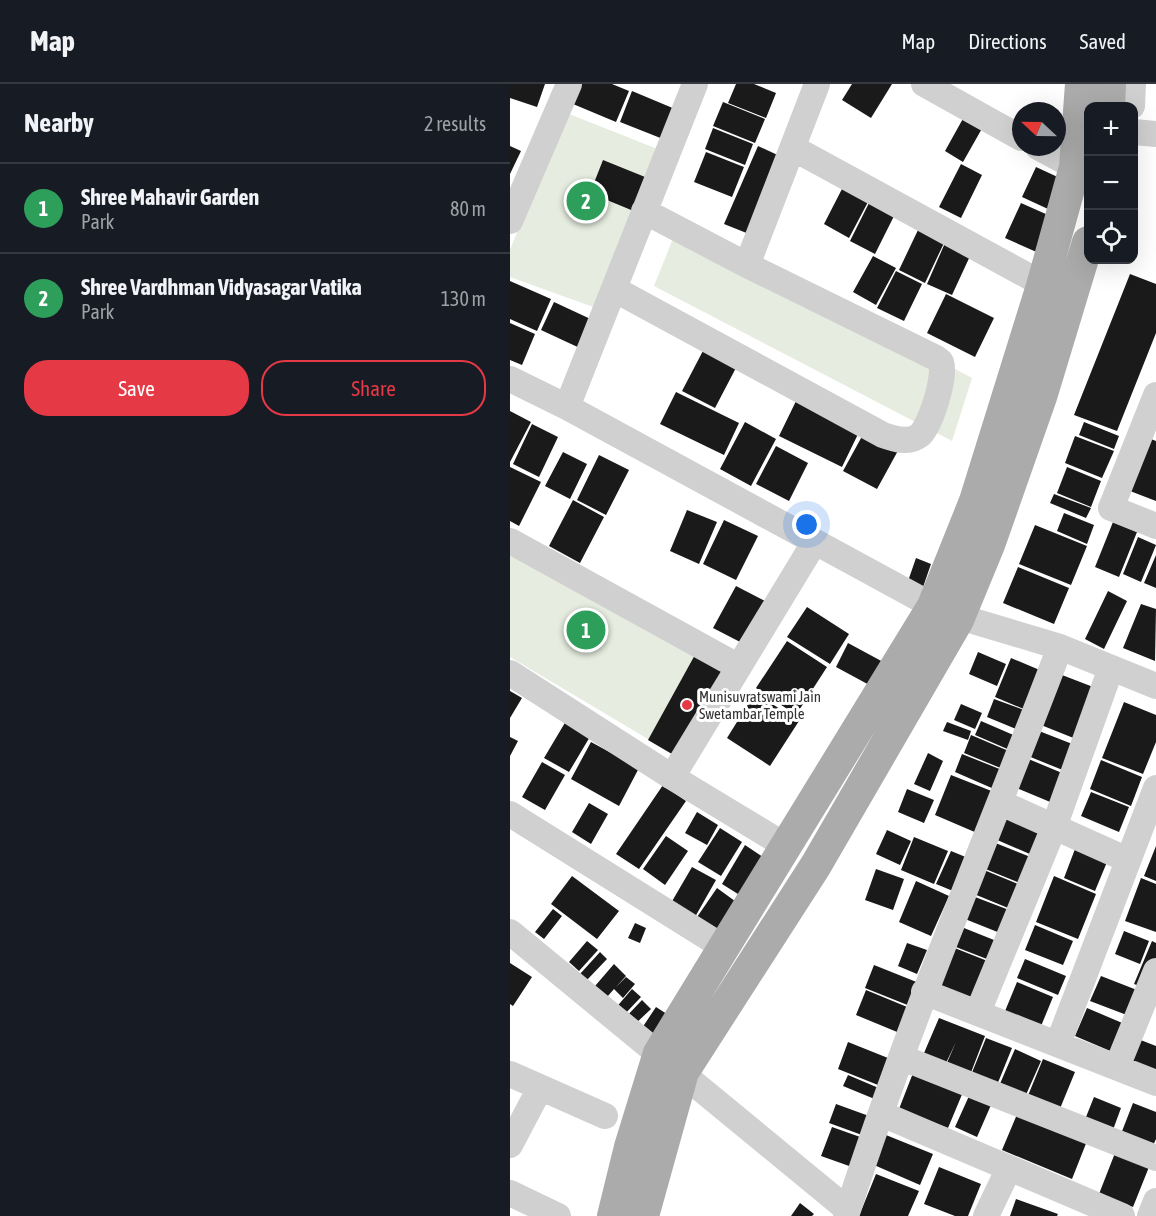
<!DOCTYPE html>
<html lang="en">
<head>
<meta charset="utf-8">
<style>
  :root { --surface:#171b24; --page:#242831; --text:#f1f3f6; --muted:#9ea1a6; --line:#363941; --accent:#e63946 }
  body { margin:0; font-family:"Asap Condensed",sans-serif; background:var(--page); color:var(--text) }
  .controls { position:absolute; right:18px; top:18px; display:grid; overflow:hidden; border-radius:12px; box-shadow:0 6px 24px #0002 }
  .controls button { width:54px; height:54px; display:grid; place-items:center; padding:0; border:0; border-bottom:2px solid var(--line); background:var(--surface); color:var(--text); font:30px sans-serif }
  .compass { position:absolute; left:502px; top:18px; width:54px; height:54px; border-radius:50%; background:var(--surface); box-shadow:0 6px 24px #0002; rotate:292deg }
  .you { position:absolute; left:297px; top:441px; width:21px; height:21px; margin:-15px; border:4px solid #fff; border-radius:50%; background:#1a73e8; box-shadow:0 0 0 9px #1a73e833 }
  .badge { display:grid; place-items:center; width:39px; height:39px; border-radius:50%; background:var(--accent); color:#fff; font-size:20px; font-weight:700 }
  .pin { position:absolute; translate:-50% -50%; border:3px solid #fff; box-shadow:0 2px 6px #0006 }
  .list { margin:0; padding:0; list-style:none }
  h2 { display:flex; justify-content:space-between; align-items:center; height:78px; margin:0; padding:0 24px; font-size:26px }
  h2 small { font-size:20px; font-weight:400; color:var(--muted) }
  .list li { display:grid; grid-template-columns:39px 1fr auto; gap:18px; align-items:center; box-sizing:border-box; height:90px; padding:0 24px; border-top:2px solid var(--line) }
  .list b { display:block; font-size:22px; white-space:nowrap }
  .list p { margin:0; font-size:20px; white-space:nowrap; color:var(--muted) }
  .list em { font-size:20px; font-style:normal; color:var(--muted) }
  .actions { display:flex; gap:12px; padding:18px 24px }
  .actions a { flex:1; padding:14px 0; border:2px solid var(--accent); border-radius:24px; text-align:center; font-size:21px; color:var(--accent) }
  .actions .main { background:var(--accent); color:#fff }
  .icon { flex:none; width:33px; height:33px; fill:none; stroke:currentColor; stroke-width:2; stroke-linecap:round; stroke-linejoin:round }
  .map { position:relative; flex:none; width:646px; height:1132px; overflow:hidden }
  header { display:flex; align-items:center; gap:36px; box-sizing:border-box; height:84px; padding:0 30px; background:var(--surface); border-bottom:2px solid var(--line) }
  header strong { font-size:28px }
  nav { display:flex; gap:33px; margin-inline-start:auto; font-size:21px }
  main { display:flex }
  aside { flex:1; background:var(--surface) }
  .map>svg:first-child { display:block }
  .green { fill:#e6ecdf }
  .building { fill:#1a1a1a }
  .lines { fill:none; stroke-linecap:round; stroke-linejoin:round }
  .minor { stroke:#d0d0d0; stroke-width:26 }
  .major { stroke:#ababab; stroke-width:32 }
  .poi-dot { fill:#e63946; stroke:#fff; stroke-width:2 }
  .labels { text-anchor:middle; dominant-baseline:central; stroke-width:6; stroke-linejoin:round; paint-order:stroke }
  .poi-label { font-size:15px; fill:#333; stroke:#fff; text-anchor:start }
</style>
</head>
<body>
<header>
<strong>Map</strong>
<nav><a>Map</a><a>Directions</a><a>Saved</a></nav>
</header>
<main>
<aside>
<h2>Nearby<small>2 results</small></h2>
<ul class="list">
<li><span class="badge" style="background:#2e9e5b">1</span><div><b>Shree Mahavir Garden</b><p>Park</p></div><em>80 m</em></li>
<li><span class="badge" style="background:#2e9e5b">2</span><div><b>Shree Vardhman Vidyasagar Vatika</b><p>Park</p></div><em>130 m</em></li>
</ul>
<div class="actions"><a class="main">Save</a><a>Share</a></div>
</aside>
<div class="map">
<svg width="646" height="1132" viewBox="0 0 646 1132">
  <rect width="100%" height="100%" fill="#fff"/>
  <!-- green -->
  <path class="green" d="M54 28 155 68 86 224 0 193V166Z
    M170 137 462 294 442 357 144 202Z
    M0 460 194 571 143 658 0 573Z"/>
  <!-- building -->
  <path class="building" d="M0 0H35L27 23 0 14Z
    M71 0H102L119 7 106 38 63 20Z
    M226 0H244L266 9 256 34 218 19Z
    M342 0H382L361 34 332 16Z
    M122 7 165 25 153 55 110 38Z
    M213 18 255 35 245 59 203 42Z
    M455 31 474 41 453 78 435 67Z
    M203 44 243 60 235 81 195 65Z
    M0 62 11 67 0 90Z
    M248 62 274 74 239 150 214 140Z
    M196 68 234 83 222 113 184 98Z
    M93 76 140 95 126 128 80 109Z
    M451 80 472 91 451 134 429 123Z
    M526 83 552 95 538 125 512 113Z
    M333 103 359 116 339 154 314 140Z
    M359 119 384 132 365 170 340 157Z
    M511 119 547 135 531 170 495 154Z
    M408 146 434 159 415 199 389 186Z
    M435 159 461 170 442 211 417 200Z
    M363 172 386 184 366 221 343 208Z
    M386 187 412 200 394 237 367 224Z
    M620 190 646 200V249L607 347 564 331Z
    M0 197 41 215 27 247 0 235Z
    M436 210 484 234 465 273 417 249Z
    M44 218 87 238 74 266 31 246Z
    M0 239 25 250 12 281 0 276Z
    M195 263 228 280 205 324 172 307Z
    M166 308 229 339 214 371 150 340Z
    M288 313 351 344 332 383 269 352Z
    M0 327 21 338 0 378Z
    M235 338 266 355 241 402 210 385Z
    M574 338 609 352 604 365 569 351Z
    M22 340 48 353 29 393 3 380Z
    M356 345 390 363 367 405 333 387Z
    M565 352 604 367 592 394 555 379Z
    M641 355 646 357V417L620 407Z
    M266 362 298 379 279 417 246 400Z
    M53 368 77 380 60 415 35 402Z
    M89 371 119 386 96 431 67 416Z
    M0 383 31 398 9 442 0 437Z
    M557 383 591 397 581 423 547 409Z
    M544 410 581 424 576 434 540 419Z
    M63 416 94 433 70 479 39 462Z
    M177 426 207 438 189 480 160 467Z
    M554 429 584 441 577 460 547 447Z
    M214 436 248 452 226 496 193 480Z
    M603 438 627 448 609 493 585 483Z
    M525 441 577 462 561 501 509 480Z
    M628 453 646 461 631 498 613 490Z
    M646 471V504L634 499Z
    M406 474 421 480 412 506 397 500Z
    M508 483 559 504 544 540 493 519Z
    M226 502 257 518 234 560 203 544Z
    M598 507 617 517 594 565 575 555Z
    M631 520 646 525 645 577 613 564Z
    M297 523 339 550 320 580 277 553Z
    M277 557 317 583 286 631 246 604Z
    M338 559 375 579 363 603 326 583Z
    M468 568 496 580 487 602 459 590Z
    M186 569 216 586 167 673 138 656Z
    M501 574 532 587 516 626 485 613Z
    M552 591 591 606 571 657 531 641Z
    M0 607 12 614 0 634Z
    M245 609 289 637 260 682 217 654Z
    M484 615 514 626 506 645 477 633Z
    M614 618 646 631V658L633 690 592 674Z
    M451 620 472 629 465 645 444 636Z
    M56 637 81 651 59 688 34 674Z
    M471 637 508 653 502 667 465 651Z
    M437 638 461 647 458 656 433 647Z
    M529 647 570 663 560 689 518 672Z
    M461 651 501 668 493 685 454 669Z
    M0 653 8 657 0 672Z
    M81 658 129 684 109 722 61 695Z
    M418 669 433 677 420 707 404 700Z
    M452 670 492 686 484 705 445 688Z
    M516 674 557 691 545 720 504 703Z
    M591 676 632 693 621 722 580 705Z
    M32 678 55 691 35 726 12 713Z
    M441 691 484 708 467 749 425 731Z
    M153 701 176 717 129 785 106 770Z
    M397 705 424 716 414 739 388 728Z
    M581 708 619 723 609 748 571 732Z
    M79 719 98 730 81 760 62 748Z
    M496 727 534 742 522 771 485 755Z
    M187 728 208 741 197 761 175 749Z
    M210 744 232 758 211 792 188 778Z
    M377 746 401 757 390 781 366 770Z
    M156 752 178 767 155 801 133 785Z
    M404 753 438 767 424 800 391 786Z
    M483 758 523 774 512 800 473 784Z
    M235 761 259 777 236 815 212 800Z
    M646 762V797L634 792Z
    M565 765 597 778 585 807 554 794Z
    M441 767 458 774 443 807 426 800Z
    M182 783 206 796 185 833 161 819Z
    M366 785 394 795 383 826 355 816Z
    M474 786 513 802 503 826 464 810Z
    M62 792 109 827 87 855 41 820Z
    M544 792 586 810 568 855 526 838Z
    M631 794 646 800V848L615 837Z
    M406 797 439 812 421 852 389 838Z
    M207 804 229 820 206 851 185 836Z
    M465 813 499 826 490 849 455 835Z
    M43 825 52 832 34 855 25 848Z
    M125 839 136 844 130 859 118 854Z
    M525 841 563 857 553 881 515 866Z
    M454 844 489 858 482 877 446 863Z
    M614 847 639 857 630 880 605 870Z
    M77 857 88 866 69 887 59 878Z
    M642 857 646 859V879L635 904 624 900Z
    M397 859 417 866 407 890 388 882Z
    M437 861 480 878 465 916 422 898Z
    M90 868 97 875 77 896 70 890Z
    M515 875 556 892 548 911 507 894Z
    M0 879 22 893 3 922 0 920Z
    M104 880 116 892 106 903 116 893 125 900 113 914 104 905 97 913 85 902Z
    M364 881 409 899 400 922 355 904Z
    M591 892 632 908 622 933 580 917Z
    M507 898 543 913 529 947 493 932Z
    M122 905 131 913 112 933 104 926Z
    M356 906 402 925 392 950 346 931Z
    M132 916 141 925 123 942 115 934Z
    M146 923 163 934 146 958 130 947Z
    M577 924 617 941 605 969 565 952Z
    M429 934 475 952 460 991 436 981 446 958 436 979 414 969Z
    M476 954 502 964 487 1001 461 991Z
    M628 955 646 962V987L620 977Z
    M338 958 383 976 373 1003 328 985Z
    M505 965 531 977 515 1013 489 1002Z
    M533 975 565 988 549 1027 517 1014Z
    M403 989 453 1008 438 1044 389 1025Z
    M338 991 371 1005 367 1016 333 1002Z
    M459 1012 481 1021 467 1053 445 1043Z
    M584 1013 611 1024 600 1054 572 1043Z
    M623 1019 646 1028V1055L640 1068 609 1055Z
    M326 1020 359 1032 352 1051 319 1039Z
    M508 1028 577 1057 562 1095 492 1066Z
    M322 1043 353 1054 342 1083 311 1072Z
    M376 1051 423 1070 410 1101 364 1081Z
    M605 1069 639 1083 623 1123 589 1110Z
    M429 1083 471 1100 458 1132H445L414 1120Z
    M366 1090 409 1107 398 1132H349Z
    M506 1115 548 1130 547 1132H500Z
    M290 1119 304 1130 302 1132H281Z"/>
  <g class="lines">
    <!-- minor -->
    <path class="minor" d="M414 0 511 54
      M622 22 623 0
      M624 48 646 50
      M528 63 565 83
      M283 64 549 209
      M0 137 59 0
      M237 181 307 0
      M104 205 373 351C384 355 399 360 410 351 421 340 436 293 431 278L426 274 237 181 134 127
      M0 295 57 323 423 522 450 533 550 563 646 602
      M646 311 601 424 646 442
      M57 323 185 0
      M0 457 229 583
      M0 589 162 693 276 762
      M162 693 304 459
      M491 719 618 776
      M0 730 213 863
      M0 848 338 1126
      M414 908 646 999
      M468 928 544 743 601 584
      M548 960 646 704
      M393 974 646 1074
      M607 983 646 887
      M0 990 95 1032
      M372 1030 612 1132
      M0 1061 30 1004
      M0 1109 48 1132
      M336 1132C398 939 478 753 550 563
      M476 1132 499 1084
      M640 1132 646 1117"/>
    <!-- major -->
    <path class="major" d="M599 22 600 0
      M103 1132 120 1063 149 969 423 522 465 417 532 202 565 83 571 0
      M133 1132 173 988 306 781 448 536 479 461 531 313 578 158"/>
  </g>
  <!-- markers -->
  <circle class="poi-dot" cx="177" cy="621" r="6"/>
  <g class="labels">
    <!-- poi labels -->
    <g class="poi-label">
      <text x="189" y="612">Munisuvratswami Jain<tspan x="189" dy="17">Swetambar Temple</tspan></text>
    </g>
  </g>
</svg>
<div class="controls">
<button>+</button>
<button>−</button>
<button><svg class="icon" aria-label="locate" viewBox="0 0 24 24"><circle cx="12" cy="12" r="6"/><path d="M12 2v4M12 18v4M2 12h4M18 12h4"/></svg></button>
</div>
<svg class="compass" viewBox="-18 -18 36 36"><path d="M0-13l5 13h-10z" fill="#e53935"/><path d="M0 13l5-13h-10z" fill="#9ea1a6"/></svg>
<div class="you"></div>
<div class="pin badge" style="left:76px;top:546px;background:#2e9e5b">1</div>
<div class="pin badge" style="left:76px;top:117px;background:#2e9e5b">2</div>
</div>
</main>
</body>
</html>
